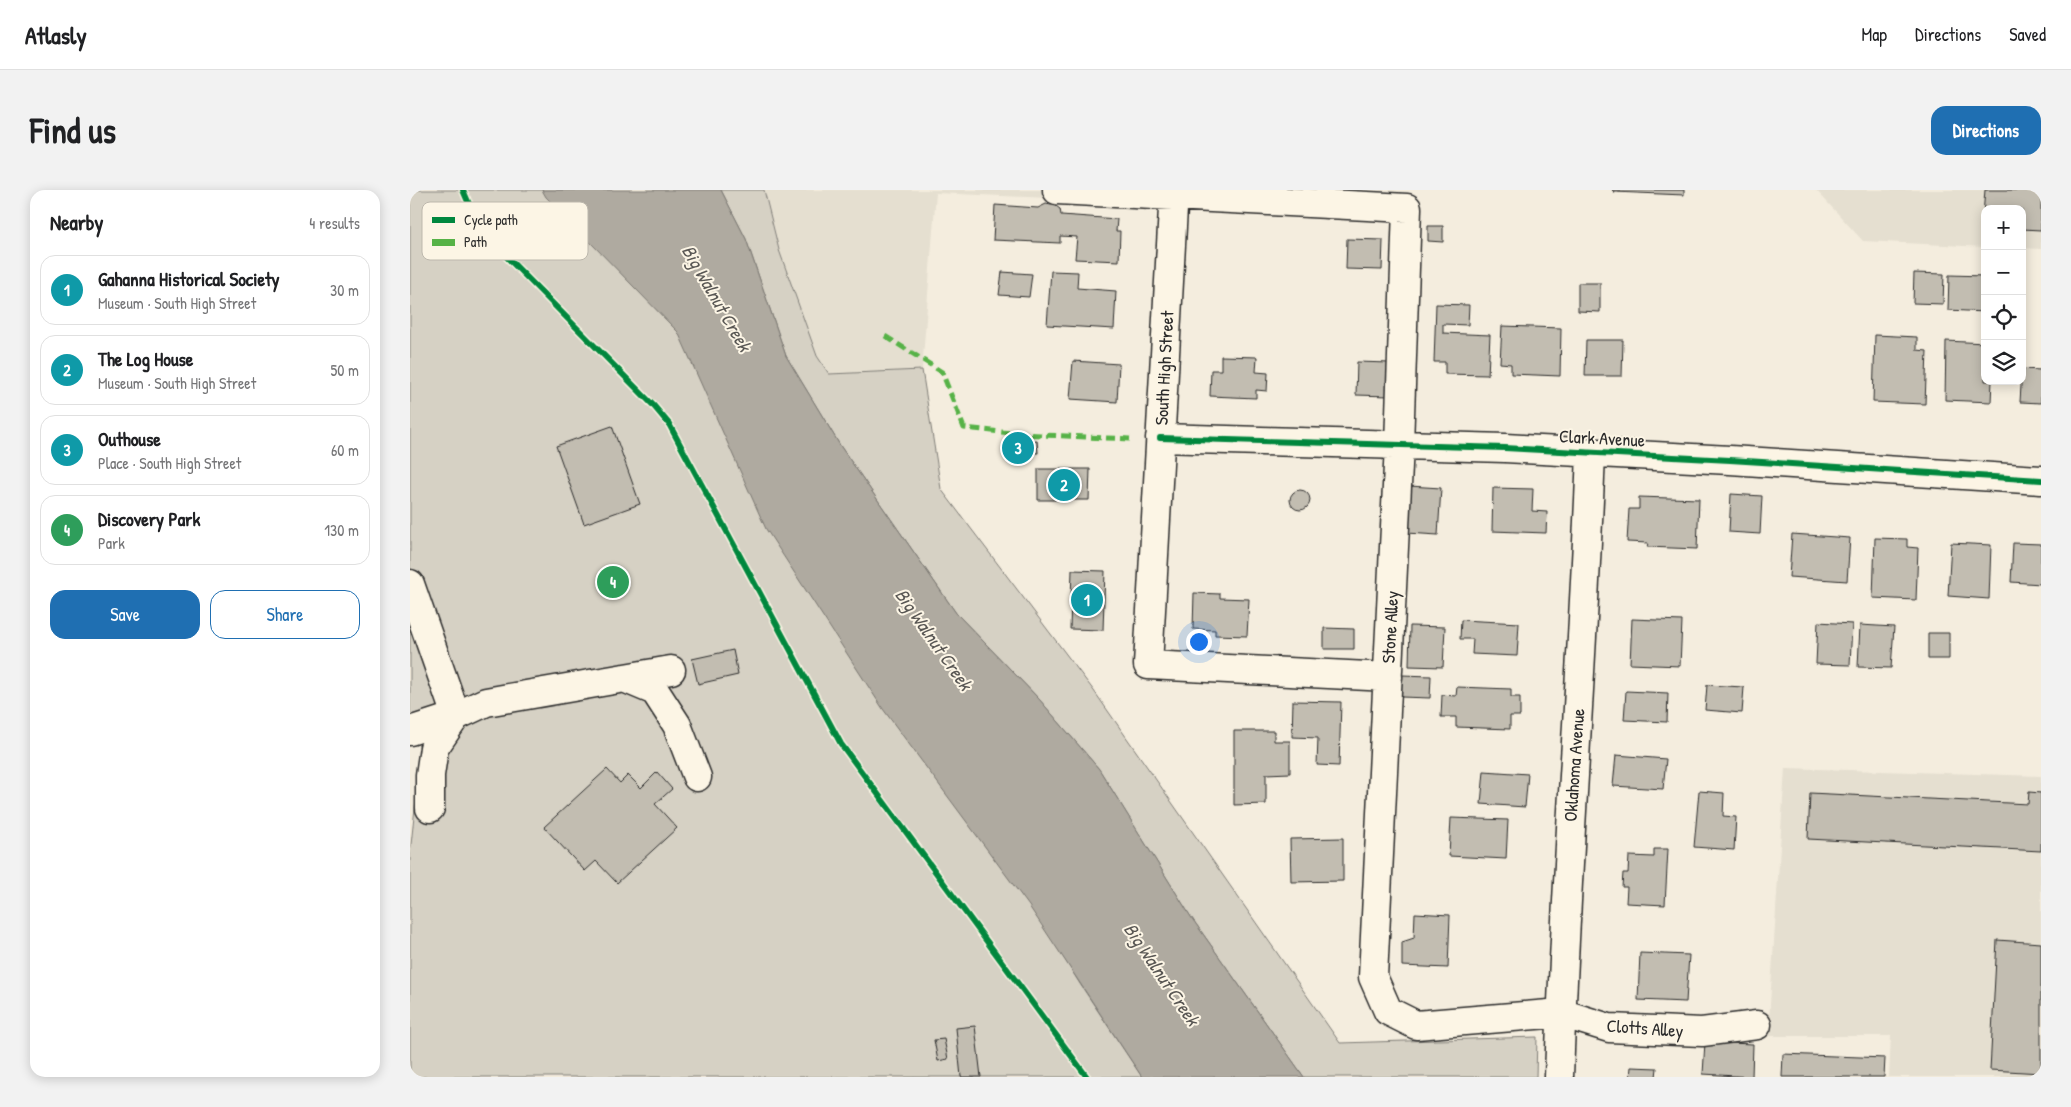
<!DOCTYPE html>
<html lang="en">
<head>
<meta charset="utf-8">
<style>
  :root { --surface:#fff; --page:#f2f2f2; --text:#202124; --muted:#757577; --line:#e0e0e0; --accent:#1f6fb2 }
  body { margin:0; font-family:"Patrick Hand",sans-serif; background:var(--page); color:var(--text) }
  .controls { position:absolute; right:15px; top:15px; display:grid; overflow:hidden; border-radius:10px; box-shadow:0 2px 12px #0003 }
  .controls button { width:45px; height:45px; display:grid; place-items:center; padding:0; border:0; border-bottom:1px solid var(--line); background:var(--surface); color:var(--text); font:25px sans-serif }
  .you { position:absolute; left:788px; top:451px; width:18px; height:18px; margin:-12px; border:4px solid #fff; border-radius:50%; background:#1a73e8; box-shadow:0 0 0 8px #1a73e833 }
  .badge { display:grid; place-items:center; width:32px; height:32px; border-radius:50%; background:var(--accent); color:#fff; font-size:16px; font-weight:700 }
  .pin { position:absolute; translate:-50% -50%; border:2px solid #fff; box-shadow:0 1px 5px #0006 }
  .list { margin:0; padding:0; list-style:none }
  h2 { display:flex; justify-content:space-between; align-items:center; height:65px; margin:0; padding:0 20px; font-size:21px }
  h2 small { font-size:16px; font-weight:400; color:var(--muted) }
  .list li { display:grid; grid-template-columns:32px 1fr auto; gap:15px; align-items:center; box-sizing:border-box; height:70px; margin:0 10px 10px; padding:0 10px; border:1px solid var(--line); border-radius:15px }
  .list b { display:block; font-size:19px; white-space:nowrap }
  .list p { margin:0; font-size:16px; white-space:nowrap; color:var(--muted) }
  .list em { font-size:16px; font-style:normal; color:var(--muted) }
  .actions { display:flex; gap:10px; padding:15px 20px }
  .actions a { flex:1; padding:11px 0; border:1px solid var(--accent); border-radius:15px; text-align:center; font-size:18px; color:var(--accent) }
  .actions .main { background:var(--accent); color:#fff }
  .icon { flex:none; width:28px; height:28px; fill:none; stroke:currentColor; stroke-width:2; stroke-linecap:round; stroke-linejoin:round }
  .map { position:relative; flex:none; width:1631px; height:887px; overflow:hidden; border-radius:15px }
  header { display:flex; align-items:center; gap:30px; box-sizing:border-box; height:70px; padding:0 25px; background:var(--surface); border-bottom:1px solid var(--line) }
  header strong { font-size:24px }
  nav { display:flex; gap:28px; margin-inline-start:auto; font-size:18px }
  .intro { display:flex; align-items:center; justify-content:space-between; box-sizing:border-box; height:120px; padding:0 30px }
  h1 { margin:0; font-size:35px }
  .button { padding:12px 22px; border-radius:15px; background:var(--accent); color:#fff; font-size:18px; font-weight:700 }
  main { display:flex; gap:30px; padding:0 30px }
  aside { flex:1; background:var(--surface); border-radius:15px; box-shadow:0 2px 12px #0003 }
  .map>svg:first-child { display:block }
  .built { fill:#e5dfd0 }
  .green { fill:#d6d1c4; stroke:#807e78 }
  .water { fill:#afaaa0; stroke:#7a7771 }
  .building { fill:#c2bdb1; stroke:#2b2b2b }
  .lines { fill:none; stroke-linecap:round; stroke-linejoin:round }
  .minor-casing { stroke:#2b2b2b; stroke-width:31 }
  .minor { stroke:#fcf5e5; stroke-width:28 }
  .quiet { stroke:#56b246; stroke-width:5; stroke-dasharray:10 5; stroke-linecap:butt }
  .cycleway-casing { stroke:#fcf5e5; stroke-width:9 }
  .cycleway { stroke:#00873e; stroke-width:6 }
  .labels { text-anchor:middle; dominant-baseline:central; stroke-width:4; stroke-linejoin:round; paint-order:stroke }
  .street-label { font-size:18px; fill:#2b2b2b; stroke:#fcf5e5 }
  .water-label { font-size:19px; font-style:italic; fill:#595754; stroke:#fcf5e5 }
  .key { fill:#fcf5e5; stroke:#bdb8ad; stroke-width:1 }
  .key-label { font-size:14px; fill:#2b2b2b }
</style>
</head>
<body>
<header>
<strong>Atlasly</strong>
<nav><a>Map</a><a>Directions</a><a>Saved</a></nav>
</header>
<div class="intro"><h1>Find us</h1><a class="button">Directions</a></div>
<main>
<aside>
<h2>Nearby<small>4 results</small></h2>
<ul class="list">
<li><span class="badge" style="background:#0f9aa8">1</span><div><b>Gahanna Historical Society</b><p>Museum · South High Street</p></div><em>30 m</em></li>
<li><span class="badge" style="background:#0f9aa8">2</span><div><b>The Log House</b><p>Museum · South High Street</p></div><em>50 m</em></li>
<li><span class="badge" style="background:#0f9aa8">3</span><div><b>Outhouse</b><p>Place · South High Street</p></div><em>60 m</em></li>
<li><span class="badge" style="background:#2e9e5b">4</span><div><b>Discovery Park</b><p>Park</p></div><em>130 m</em></li>
</ul>
<div class="actions"><a class="main">Save</a><a>Share</a></div>
</aside>
<div class="map">
<svg width="1631" height="887" viewBox="0 0 1631 887">
  <rect width="100%" height="100%" fill="#f4edde"/>
  <filter id="ink" filterUnits="userSpaceOnUse"><feTurbulence type="fractalNoise" baseFrequency=".02" numOctaves="2"/><feDisplacementMap in="SourceGraphic" scale="10" xChannelSelector="R" yChannelSelector="G"/><feConvolveMatrix kernelMatrix="1 2 1 2 8 2 1 2 1" color-interpolation-filters="sRGB"/></filter>
  <g filter="url(#ink)">
    <!-- built -->
    <path class="built" d="M354 0H773L772 14 526 3 512 180 419 184 407 166 369 60Z
      M1406 0H1631V59L1612 58V19H1575V57L1453 51Z
      M1375 578 1631 586V887H1479L1481 846H1358Z"/>
    <!-- green -->
    <path class="green" d="M0 0H187L247 120 268 142 670 794 732 887H0V664L14 534 0 532Z
      M311 0H354L369 60 407 166 419 184 512 180 531 299 684 501 930 853 1127 847 1126 887H894L781 727 689 579 629 509 546 423 431 257 376 166 336 49Z"/>
    <!-- water -->
    <path class="water" d="M132 0H311L336 49 376 166 431 257 546 423 629 509 689 579 781 727 894 887H732L619 716 473 519 356 339 268 142 136 7Z"/>
    <!-- building -->
    <path class="building" d="M1202 0H1274V5L1204 2Z
      M1575 0H1631V40L1612 39V19H1575V37H1572Z
      M636 14 646 16 650 19 651 25 707 29 706 41H710L709 71 665 69 667 47 650 46V53L583 50 585 15 628 18Z
      M1018 36H1033V52L1018 51Z
      M937 49 973 50 972 80 936 79Z
      M641 81 668 82 667 98 706 101 704 139 637 135Z
      M592 82 622 84 619 107 589 105Z
      M1504 83 1534 84 1533 114 1503 113Z
      M1539 85 1575 86V122L1538 120Z
      M1168 93H1190V122L1168 121Z
      M1026 114 1059 115 1058 135 1033 134V143L1080 145 1078 185 1035 184V172H1024Z
      M1092 136 1151 138 1150 186 1101 184V174L1090 173Z
      M1465 145 1507 147V160L1517 161 1515 214 1463 212Z
      M1176 150H1213L1212 186H1175Z
      M1536 151 1575 153V191H1582L1581 212 1535 210Z
      M811 166 847 167 846 182 858 183 857 201 846 200V208L800 206 801 180H811Z
      M663 171 709 174 707 212 660 209Z
      M947 172 980 173 979 206 946 205Z
      M1612 179 1631 180V213L1610 212Z
      M202 236 230 314 174 334 146 256Z
      M627 250 628 263H616L615 251Z
      M628 279H680L679 310H628Z
      M999 296 1031 298 1028 345 997 343Z
      M1083 298 1123 299 1122 321 1137 322 1136 343 1082 341Z
      M880 310a10 10 0 1 1 20 0a10 10 0 1 1-20 0Z
      M1321 304 1352 306 1350 344 1319 342Z
      M1229 307 1289 309 1287 359 1237 357 1238 353 1217 352 1219 319H1229Z
      M1382 344 1440 348 1437 391 1379 387Z
      M1465 348 1497 349V357L1508 358 1506 410 1463 408Z
      M1541 353 1581 355 1579 409 1538 406Z
      M1603 353 1631 354V394L1601 392Z
      M662 380 695 381 693 440 660 439Z
      M784 403 810 404V408L839 409 837 446 805 445V440L783 439Z
      M1222 429 1272 431 1270 476 1220 474Z
      M1051 430 1109 433 1107 466 1062 464 1063 449H1050Z
      M1408 432 1442 434 1440 475 1406 474Z
      M1450 435 1484 437 1481 478 1448 477Z
      M1000 436 1035 437 1033 477 999 476Z
      M914 438 944 439V459H914Z
      M1518 443H1539V469H1518Z
      M323 460 328 485 288 494 282 469Z
      M992 485 1021 486 1020 508 991 507Z
      M1297 495 1334 497 1332 523 1295 520Z
      M1047 497 1101 499V507H1110V526H1100V539L1046 537V527H1031L1032 505 1046 506Z
      M1216 501 1258 503 1257 532 1214 530Z
      M883 511 931 512 929 576 907 575 908 548 882 547Z
      M824 541H864V551H880V583L856 584V614L824 615Z
      M1206 565 1256 569 1253 599 1203 596Z
      M197 579 210 593 218 585 231 598 247 582 262 599 245 614 267 638 207 693 186 671 175 681 134 637Z
      M1074 581 1118 584 1115 617 1071 614Z
      M1289 601 1314 603 1313 626 1326 627 1324 660 1284 657Z
      M1619 602 1631 603V661L1398 649 1400 603 1618 614Z
      M1041 628 1098 630 1096 669 1039 666Z
      M933 648V691L881 692 880 649Z
      M1244 659H1258L1255 715 1216 713 1217 697H1212L1213 683H1218L1219 666 1244 667Z
      M1005 723 1040 725 1038 778 992 776V752L1004 748Z
      M1587 750 1631 753V883L1580 880Z
      M1230 763 1279 765 1276 812 1228 810Z
      M565 836 571 887H551L546 838Z
      M534 849 538 869 528 871 524 850Z
      M1295 852 1343 854 1342 887 1293 884Z
      M1373 864 1475 868 1474 887H1372Z
      M1221 877 1247 878 1246 887H1220Z"/>
    <g class="lines">
      <defs>
        <path id="minor" d="M647 0 997 18 989 255 963 787 978 821 1006 835 1151 823 1199 838 1292 842 1347 835
          M764 0 738 475 978 487
          M750 248 1095 258 1320 270 1631 290
          M0 394 46 526
          M214 488 245 501 267 535 287 587
          M0 541 46 526 76 512 261 480
          M20 618V585L24 558 46 526
          M1149 887C1156 679 1173 471 1181 263"/>
      </defs>
      <!-- minor casing -->
      <use href="#minor" class="minor-casing"/>
      <!-- minor -->
      <use href="#minor" class="minor"/>
      <!-- quiet -->
      <path class="quiet" d="M475 146 532 182 554 238 611 244 720 249"/>
      <defs>
        <path id="cycleway" d="M53 0 65 28 80 50 243 215 259 234 431 554 677 887
          M750 248 1095 258 1320 270 1631 290"/>
      </defs>
      <!-- cycleway casing -->
      <use href="#cycleway" class="cycleway-casing"/>
      <!-- cycleway -->
      <use href="#cycleway" class="cycleway"/>
    </g>
  </g>
  <g class="labels">
    <!-- street labels -->
    <g class="street-label">
      <text transform="translate(754 178) rotate(-87)">South High Street</text>
      <text transform="translate(1192 248) rotate(3)">Clark Avenue</text>
      <text transform="translate(980 437) rotate(-87)">Stone Alley</text>
      <text transform="translate(1164 575) rotate(-86)">Oklahoma Avenue</text>
      <text transform="translate(1235 838) rotate(4)">Clotts Alley</text>
    </g>
    <!-- water labels -->
    <g class="water-label">
      <text transform="translate(307 108) rotate(60)">Big Walnut Creek</text>
      <text transform="translate(524 449) rotate(55)">Big Walnut Creek</text>
      <text transform="translate(752 784) rotate(56)">Big Walnut Creek</text>
    </g>
  </g>
  <!-- legend -->
  <rect x="12" y="12" width="166" height="58" rx="8" class="key"/>
  <rect x="22" y="27" width="23" height="6" fill="#00873e"/>
  <rect x="22" y="49" width="23" height="7" fill="#56b246"/>
  <g class="key-label">
    <text x="54" y="35">Cycle path</text>
    <text x="54" y="57">Path</text>
  </g>
</svg>
<div class="controls">
<button>+</button>
<button>−</button>
<button><svg class="icon" aria-label="locate" viewBox="0 0 24 24"><circle cx="12" cy="12" r="6"/><path d="M12 2v4M12 18v4M2 12h4M18 12h4"/></svg></button>
<button><svg class="icon" aria-label="layers" viewBox="0 0 24 24"><path d="M12 4l9 5-9 5-9-5zM3 14l9 5 9-5"/></svg></button>
</div>
<div class="you"></div>
<div class="pin badge" style="left:677px;top:410px;background:#0f9aa8">1</div>
<div class="pin badge" style="left:654px;top:295px;background:#0f9aa8">2</div>
<div class="pin badge" style="left:608px;top:258px;background:#0f9aa8">3</div>
<div class="pin badge" style="left:203px;top:392px;background:#2e9e5b">4</div>
</div>
</main>
</body>
</html>
